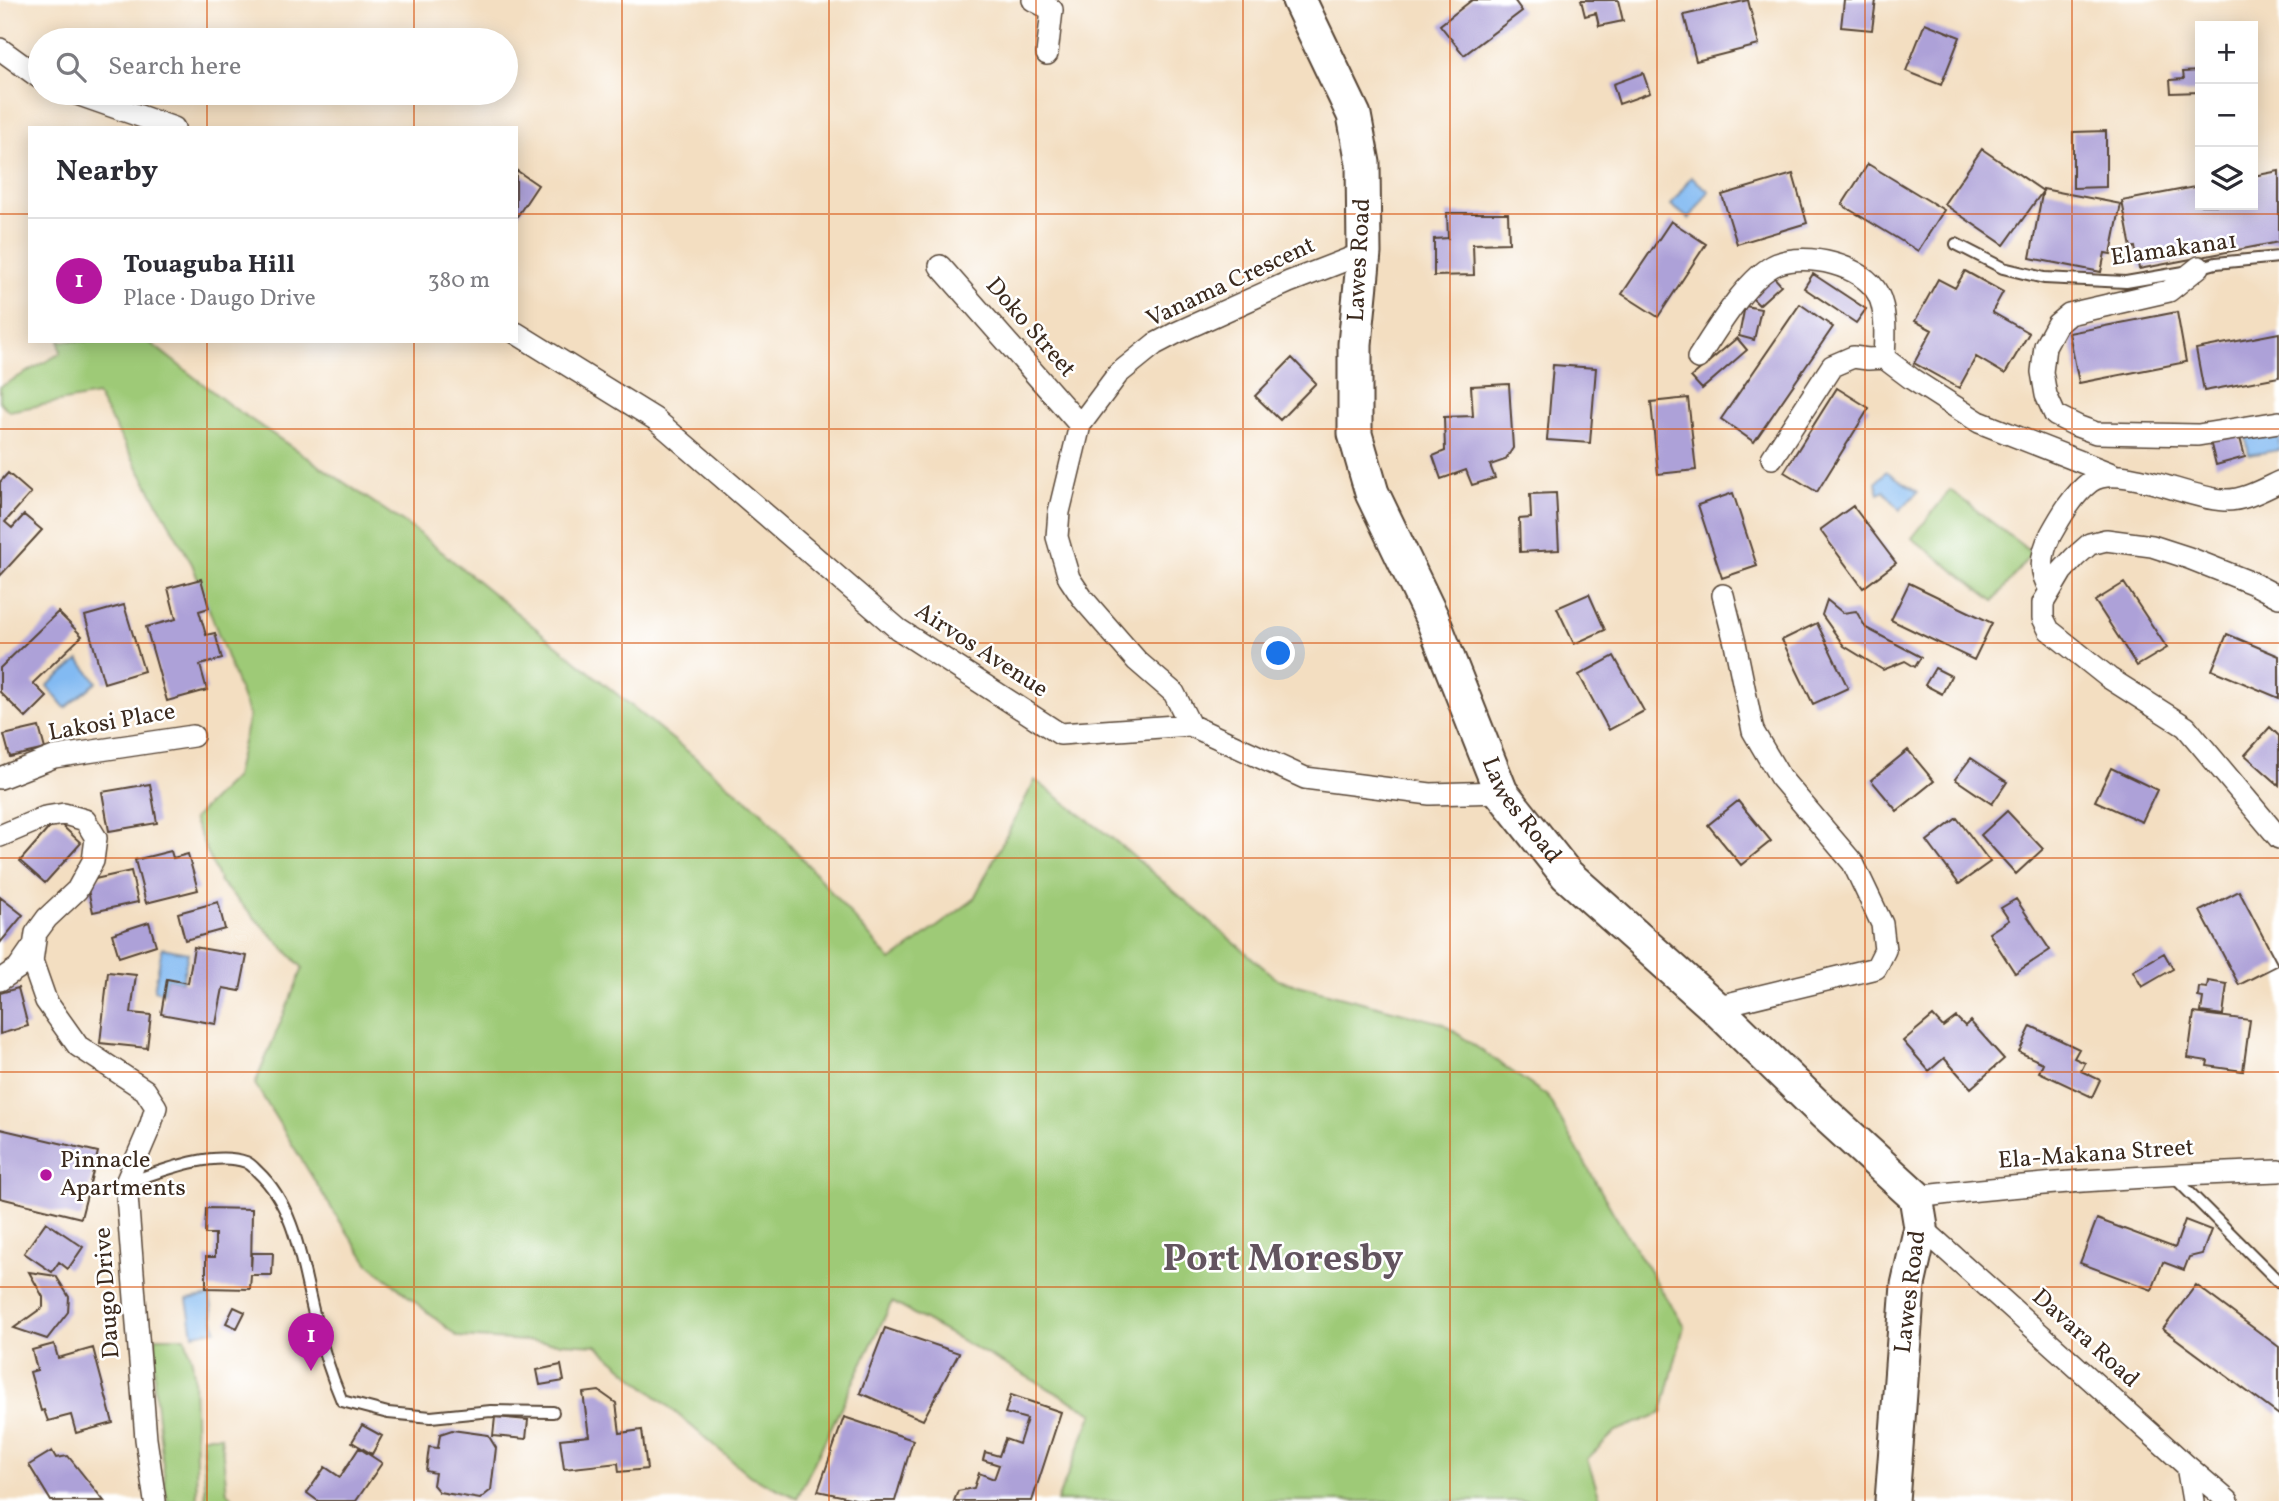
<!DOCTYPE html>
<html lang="en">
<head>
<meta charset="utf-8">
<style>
  :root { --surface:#fff; --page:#f2f2f3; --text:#2b2b33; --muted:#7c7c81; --line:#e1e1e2; --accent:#b5179e }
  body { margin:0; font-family:Vollkorn,serif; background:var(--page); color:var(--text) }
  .controls { position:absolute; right:21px; top:21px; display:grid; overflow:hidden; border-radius:0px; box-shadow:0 4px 18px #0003 }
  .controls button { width:63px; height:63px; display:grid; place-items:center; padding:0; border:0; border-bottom:2px solid var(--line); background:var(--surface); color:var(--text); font:35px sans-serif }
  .you { position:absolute; left:1279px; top:654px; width:24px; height:24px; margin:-18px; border:5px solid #fff; border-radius:50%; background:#1a73e8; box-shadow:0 0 0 10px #1a73e833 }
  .badge { display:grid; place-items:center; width:46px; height:46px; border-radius:50%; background:var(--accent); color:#fff; font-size:23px; font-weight:700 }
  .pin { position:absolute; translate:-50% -58px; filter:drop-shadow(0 2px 4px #0008) }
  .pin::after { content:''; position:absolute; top:37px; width:24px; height:21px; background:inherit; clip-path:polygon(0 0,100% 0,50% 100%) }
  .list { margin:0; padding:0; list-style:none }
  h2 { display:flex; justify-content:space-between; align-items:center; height:91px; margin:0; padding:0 28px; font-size:30px }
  h2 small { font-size:23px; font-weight:400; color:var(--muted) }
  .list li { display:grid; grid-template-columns:46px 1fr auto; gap:21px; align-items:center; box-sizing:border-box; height:126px; padding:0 28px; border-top:2px solid var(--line) }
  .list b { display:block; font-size:26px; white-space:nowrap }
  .list p { margin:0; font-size:23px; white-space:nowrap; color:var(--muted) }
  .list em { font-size:23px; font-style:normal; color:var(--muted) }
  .icon { flex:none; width:38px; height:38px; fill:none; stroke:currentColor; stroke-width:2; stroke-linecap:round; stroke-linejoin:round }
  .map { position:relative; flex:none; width:2279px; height:1501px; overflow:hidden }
  .search { position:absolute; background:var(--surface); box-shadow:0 4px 18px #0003; left:28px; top:28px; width:490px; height:77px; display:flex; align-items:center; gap:18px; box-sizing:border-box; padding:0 24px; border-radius:38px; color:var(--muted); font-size:26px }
  .panel { position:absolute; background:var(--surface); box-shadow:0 4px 18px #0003; left:28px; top:126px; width:490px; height:217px; border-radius:0px }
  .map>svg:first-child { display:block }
  .green { fill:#9eca77; stroke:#6c7a4a; stroke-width:2 }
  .water { fill:#82baf2; stroke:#5e7288; stroke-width:2 }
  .building { fill:#ada1d8 }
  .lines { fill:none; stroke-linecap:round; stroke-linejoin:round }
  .lane-casing { stroke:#574536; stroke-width:14 }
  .street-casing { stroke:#574536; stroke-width:24 }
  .primary-casing { stroke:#574536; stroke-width:37 }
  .lane { stroke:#fff; stroke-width:10 }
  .street { stroke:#fff; stroke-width:21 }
  .primary { stroke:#fff; stroke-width:33 }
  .grid { fill:none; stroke:#d7540e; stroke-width:2; stroke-opacity:0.55 }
  .poi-dot { fill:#b5179e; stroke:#fff; stroke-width:2.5 }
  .labels { text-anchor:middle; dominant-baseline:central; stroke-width:5; stroke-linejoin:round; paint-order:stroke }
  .street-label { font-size:24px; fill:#3b2a1e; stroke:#fff }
  .poi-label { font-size:24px; fill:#3b2a1e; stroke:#fff; text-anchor:start }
  .town-label { font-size:38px; font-weight:bold; fill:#63545f; stroke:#fff }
</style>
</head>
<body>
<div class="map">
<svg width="2279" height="1501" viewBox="0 0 2279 1501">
  <rect width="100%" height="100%" fill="#fff"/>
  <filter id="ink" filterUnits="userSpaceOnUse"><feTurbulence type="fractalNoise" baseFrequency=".0143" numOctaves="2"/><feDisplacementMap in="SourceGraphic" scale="14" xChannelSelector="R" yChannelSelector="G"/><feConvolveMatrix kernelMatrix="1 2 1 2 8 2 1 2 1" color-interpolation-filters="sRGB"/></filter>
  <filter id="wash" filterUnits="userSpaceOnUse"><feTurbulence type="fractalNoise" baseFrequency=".00686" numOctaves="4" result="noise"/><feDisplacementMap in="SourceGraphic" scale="28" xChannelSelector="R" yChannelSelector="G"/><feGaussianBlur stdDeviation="1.57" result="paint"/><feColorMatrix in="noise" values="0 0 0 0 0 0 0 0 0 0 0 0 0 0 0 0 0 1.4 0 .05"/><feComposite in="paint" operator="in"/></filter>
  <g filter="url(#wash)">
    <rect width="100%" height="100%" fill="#f3dec1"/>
    <!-- green -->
    <path class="green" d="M59 341H148L231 406 416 531 761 811 891 961 973 900 1035 780 1113 839 1278 980 1442 1023 1547 1096 1614 1214 1684 1326 1662 1413 1616 1431 1587 1459 1601 1501H1057L1093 1413 892 1302 797 1498 750 1476 596 1345 458 1337 369 1264 335 1214 255 1084 303 968 220 882 193 819 235 777 249 716 192 564 97 395 9 411 0 402V387L61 353Z
      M1950 490 2032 553 1994 601 1912 538Z
      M156 1337H185L192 1360 194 1376 197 1501H167L154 1382Z
      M202 1436H221L227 1493 238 1501H206Z"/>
    <!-- water -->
    <path class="water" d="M1691 177 1709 191 1689 219 1671 205Z
      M2279 427V450L2249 455 2245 433Z
      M1886 471 1918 492 1900 510 1884 491 1879 494 1876 483Z
      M79 660 97 682 65 708 47 686Z
      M162 948 188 953 182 982 167 979 164 993 154 990Z
      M210 1296 216 1330 193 1334 187 1300Z"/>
    <g id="blocks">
      <!-- building -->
      <path class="building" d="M1472 0H1514L1522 11 1464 55 1440 25Z
        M1581 0H1618L1623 21 1599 26 1596 13 1585 16Z
        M1748 0 1759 45 1696 61 1684 15Z
        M1844 0H1876L1872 30 1841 27Z
        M1925 23 1960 37 1941 85 1906 71Z
        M2200 71V92L2171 93 2170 80 2184 79 2183 72Z
        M1643 73 1650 93 1619 104 1613 84Z
        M2106 131V187L2073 188V132Z
        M1982 149 2043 191 2004 245 1944 204Z
        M1868 164 1944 210 1918 251 1842 205Z
        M516 170 538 185 516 218Z
        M2279 171V242L2139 269 2135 247 2131 248 2122 201 2200 186V205H2253V176Z
        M1793 174 1807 223 1737 244 1722 195Z
        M2043 189 2121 204 2111 254 2105 253 2101 272 2030 258Z
        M1447 213H1508L1509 243 1473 244 1474 275 1434 276V239L1448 238Z
        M1671 221 1706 244 1658 317 1622 294Z
        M1965 271 2003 292 1992 312 2029 333 2005 374 1976 357 1959 388 1914 363 1932 330 1915 321 1938 279 1955 288Z
        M1771 274 1781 285 1759 305 1749 295Z
        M1813 274 1866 309 1856 323 1804 288Z
        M1800 304 1833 327 1754 442 1721 419Z
        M1745 306 1761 309 1754 340 1739 336Z
        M2177 312 2186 362 2079 383 2069 333Z
        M2279 333V377L2204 391 2196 349Z
        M1737 338 1747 350 1702 389 1691 377Z
        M1292 358 1316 383 1280 420 1255 396Z
        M1553 365 1596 368 1590 443 1547 440Z
        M1509 384 1513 448 1505 460 1490 465 1495 478 1472 485 1466 470 1441 479 1433 456 1445 451 1444 417 1473 416 1471 386Z
        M1837 388 1869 408 1817 492 1784 472Z
        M1688 398 1696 470 1658 474 1651 402Z
        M2239 434 2245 457 2216 465 2210 441Z
        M8 473 31 493 5 522 12 528 24 515 42 530 0 576V482Z
        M1556 493 1559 550 1520 552 1519 519 1531 518 1530 494Z
        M1733 493 1757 566 1722 578 1698 505Z
        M1853 506 1896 563 1863 588 1820 530Z
        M201 579 209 608 199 611 206 635 215 633 222 659 200 665 207 690 167 701 146 627 176 619 168 588Z
        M1909 583 1992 623 1974 660 1891 620Z
        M2124 583 2167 648 2137 666 2095 601Z
        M1589 594 1605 630 1574 644 1557 608Z
        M1827 600 1843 613 1856 611 1866 628 1921 657 1915 667 1905 661 1883 670 1844 646 1822 615Z
        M124 605 144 671 104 683 85 616Z
        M58 612 82 636 33 683 47 697 26 718 0 692V668Z
        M1817 623 1848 688 1813 704 1782 640Z
        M2227 634 2279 656V698L2212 670Z
        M1614 656 1644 711 1609 730 1579 675Z
        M1935 668 1951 676 1942 694 1925 685Z
        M39 727 45 749 10 757 4 735Z
        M2270 727 2279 736V785L2245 755Z
        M1908 750 1934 781 1897 811 1871 780Z
        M1971 758 2007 782 1992 804 1955 779Z
        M2111 768 2157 790 2142 822 2095 801Z
        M150 784 157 823 109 831 102 792Z
        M1738 801 1771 841 1741 865 1708 825Z
        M2007 811 2043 849 2016 874 1981 835Z
        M1957 818 1990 862 1959 884 1927 841Z
        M56 820 81 843 45 883 20 861Z
        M171 851 173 858 188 854 198 890 146 903 135 860Z
        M131 871 138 902 93 912 86 881Z
        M2239 891 2278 965 2239 985 2200 911Z
        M0 897 23 915 0 943Z
        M2016 899 2050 950 2015 973 1989 933 2009 920 2001 908Z
        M218 902 225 929 185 940 178 913Z
        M149 922 156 945 119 957 112 934Z
        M194 947 247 956 240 991 223 988 216 1024 161 1014 167 979 188 983Z
        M2164 953 2173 969 2142 987 2133 971Z
        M108 972 136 975 131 1013 151 1015 147 1048 100 1043Z
        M2208 981 2227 984 2223 1015 2201 1012 2203 998 2198 997 2199 987 2207 988Z
        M18 988 28 1026 0 1034V993Z
        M2194 1013 2250 1020 2243 1071 2207 1066 2208 1061 2188 1058Z
        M1933 1016 1943 1027 1956 1017 1965 1026 1970 1021 2004 1059 1971 1088 1944 1058 1929 1071 1903 1041Z
        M2031 1026 2079 1049 2074 1058 2085 1063 2081 1071 2100 1080 2092 1097 2039 1072 2043 1063 2019 1052Z
        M0 1129 98 1152 81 1218 0 1198Z
        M206 1208 252 1209 251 1270 252 1253H273L272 1275H251L250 1289 206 1288V1257H215V1234H205Z
        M2097 1219 2175 1248 2185 1220 2211 1230 2202 1254 2189 1257 2184 1270 2163 1262 2152 1290 2080 1263Z
        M46 1222 83 1247 68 1269 59 1262 52 1272 24 1253Z
        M29 1272 56 1276 69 1297 68 1312 47 1339 14 1328 43 1307V1297Z
        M2196 1285 2279 1347V1415L2163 1329Z
        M234 1307 245 1312 237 1328 226 1323Z
        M885 1328 959 1353 923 1420 860 1393Z
        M54 1344 58 1358 93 1348 113 1423 76 1433 71 1415 48 1421 44 1410 41 1411 30 1372 37 1370 32 1350Z
        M561 1365 564 1381 540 1385 537 1370Z
        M599 1391 616 1403 620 1433 642 1430 647 1469 619 1472 618 1463 564 1469 560 1439 589 1436 583 1393Z
        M1011 1395 1061 1412 1032 1501H954L958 1491 974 1488 979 1473 994 1479 999 1465 983 1460 985 1452 999 1456 1005 1439 1019 1444 1027 1419 1005 1413Z
        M495 1417 528 1420 526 1439 493 1436Z
        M844 1417 913 1440 895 1501H864L818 1491Z
        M362 1425 382 1436 372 1454 352 1442Z
        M452 1430 488 1435 496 1448 491 1490 480 1499 439 1492 433 1485 435 1473 426 1471 429 1447 438 1448 440 1434Z
        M359 1448 382 1463 356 1501H318L307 1493 325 1467 340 1477Z
        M52 1451 56 1458 68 1456 104 1501H51L29 1465Z"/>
    </g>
  </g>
  <g filter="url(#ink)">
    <use href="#blocks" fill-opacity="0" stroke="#574536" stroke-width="2"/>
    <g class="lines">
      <defs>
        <path id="lane" d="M1956 244 2003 268 2044 278 2126 282 2184 272 2216 263 2279 257
          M2173 1176 2279 1282
          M126 1183C160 1172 211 1150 246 1162 251 1164 255 1169 258 1172 296 1207 302 1267 314 1314 321 1344 330 1373 342 1401L388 1413 431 1417 491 1411 553 1412"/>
        <path id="street" d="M1033 0 1052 10 1047 54
          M0 49 40 78
          M74 93 174 128
          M940 266 1080 425
          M2199 267 2169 291 2069 314 2057 324 2045 346 2042 372 2046 395 2055 415 2077 426 2096 433 2198 435 2279 422
          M516 333 655 419 898 629 1060 734 1190 725 1305 778 1430 794 1501 792
          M1698 358C1715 332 1748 276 1777 264 1807 252 1863 265 1878 294 1887 311 1885 339 1884 358L1912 379 1979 422 2112 474
          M1772 458 1832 366 1853 357 1868 359 1884 358
          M2050 589C2038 571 2042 551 2051 534 2061 516 2073 495 2090 482 2117 461 2189 499 2224 500 2243 501 2262 490 2279 482
          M2279 597 2252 583 2189 558 2152 546 2106 540 2090 544 2075 557 2062 571 2043 603V618L2049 630 2109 678 2186 727 2279 838
          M1190 725 1174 693 1137 661 1083 599 1069 578 1057 537 1059 512 1080 425 1118 374 1155 344 1176 333 1289 282 1364 253
          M0 778 54 757 193 736
          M0 836 45 817 64 814 85 820 96 838 93 861 77 890 47 918 36 933 32 961 46 1001 78 1046 145 1090 156 1107 150 1127 126 1183 146 1439 155 1501
          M0 980 18 968 34 945
          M1715 1007 1876 968 1885 950 1882 924 1853 863 1780 777 1753 731 1735 643 1723 595
          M1916 1197C2037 1182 2158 1175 2279 1171
          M1921 1227 2187 1466 2193 1501
          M2187 1466 2228 1501"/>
        <g id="primary">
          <path id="s1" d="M1299 0 1354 115 1363 163 1364 253 1355 344V434L1372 493 1432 618 1501 792 1567 875 1715 1007 1823 1112 1916 1197 1921 1227 1908 1285 1892 1501"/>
        </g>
      </defs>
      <!-- lane casing -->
      <use href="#lane" class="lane-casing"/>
      <!-- street casing -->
      <use href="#street" class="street-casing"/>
      <!-- primary casing -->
      <use href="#primary" class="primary-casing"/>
      <!-- lane -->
      <use href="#lane" class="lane"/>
      <!-- street -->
      <use href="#street" class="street"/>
      <!-- primary -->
      <use href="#primary" class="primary"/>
    </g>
  </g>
  <!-- grid -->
  <path class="grid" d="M207 0V40M414 0V40M622 0V1501M829 0V1501M1036 0V1501M1243 0V1501M1450 0V1501M1657 0V1501M1865 0V1501M2072 0V1501M207 93V128M414 93V128M0 214H30M516 214H2279M207 341V1501M414 341V1501M0 429H2279M0 643H2279M0 858H2279M0 1072H2279M0 1287H2279"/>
  <!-- markers -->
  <circle class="poi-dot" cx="46" cy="1175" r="7"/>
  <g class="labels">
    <!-- street labels -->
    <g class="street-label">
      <text transform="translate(2174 250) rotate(-8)">Elamakana1</text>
      <text transform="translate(1360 260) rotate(-87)">Lawes Road</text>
      <text transform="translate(1231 283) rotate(-25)">Vanama Crescent</text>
      <text transform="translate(1030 328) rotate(49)">Doko Street</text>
      <text transform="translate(981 651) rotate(33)">Airvos Avenue</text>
      <text transform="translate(112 723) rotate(-10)">Lakosi Place</text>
      <text stroke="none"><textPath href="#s1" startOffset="861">Lawes Road</textPath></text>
      <text transform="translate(2096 1155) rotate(-4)">Ela-Makana Street</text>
      <text transform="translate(1911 1292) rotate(-83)">Lawes Road</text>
      <text transform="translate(108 1293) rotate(-94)">Daugo Drive</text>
      <text transform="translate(2085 1339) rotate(42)">Davara Road</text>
    </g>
    <!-- poi labels -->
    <g class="poi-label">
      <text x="60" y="1161">Pinnacle<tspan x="60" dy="28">Apartments</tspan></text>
    </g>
    <!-- town labels -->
    <g class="town-label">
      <text x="1283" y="1260">Port Moresby</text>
    </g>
  </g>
</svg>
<div class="controls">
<button>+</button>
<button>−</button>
<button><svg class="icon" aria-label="layers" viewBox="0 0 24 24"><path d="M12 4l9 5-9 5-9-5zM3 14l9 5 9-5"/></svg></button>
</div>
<div class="you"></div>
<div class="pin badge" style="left:311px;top:1371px">1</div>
<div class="search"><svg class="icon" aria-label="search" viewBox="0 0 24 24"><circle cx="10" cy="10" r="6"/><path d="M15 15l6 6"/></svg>Search here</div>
<section class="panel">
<h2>Nearby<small></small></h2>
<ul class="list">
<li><span class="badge">1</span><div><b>Touaguba Hill</b><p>Place · Daugo Drive</p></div><em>380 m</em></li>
</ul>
</section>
</div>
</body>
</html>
